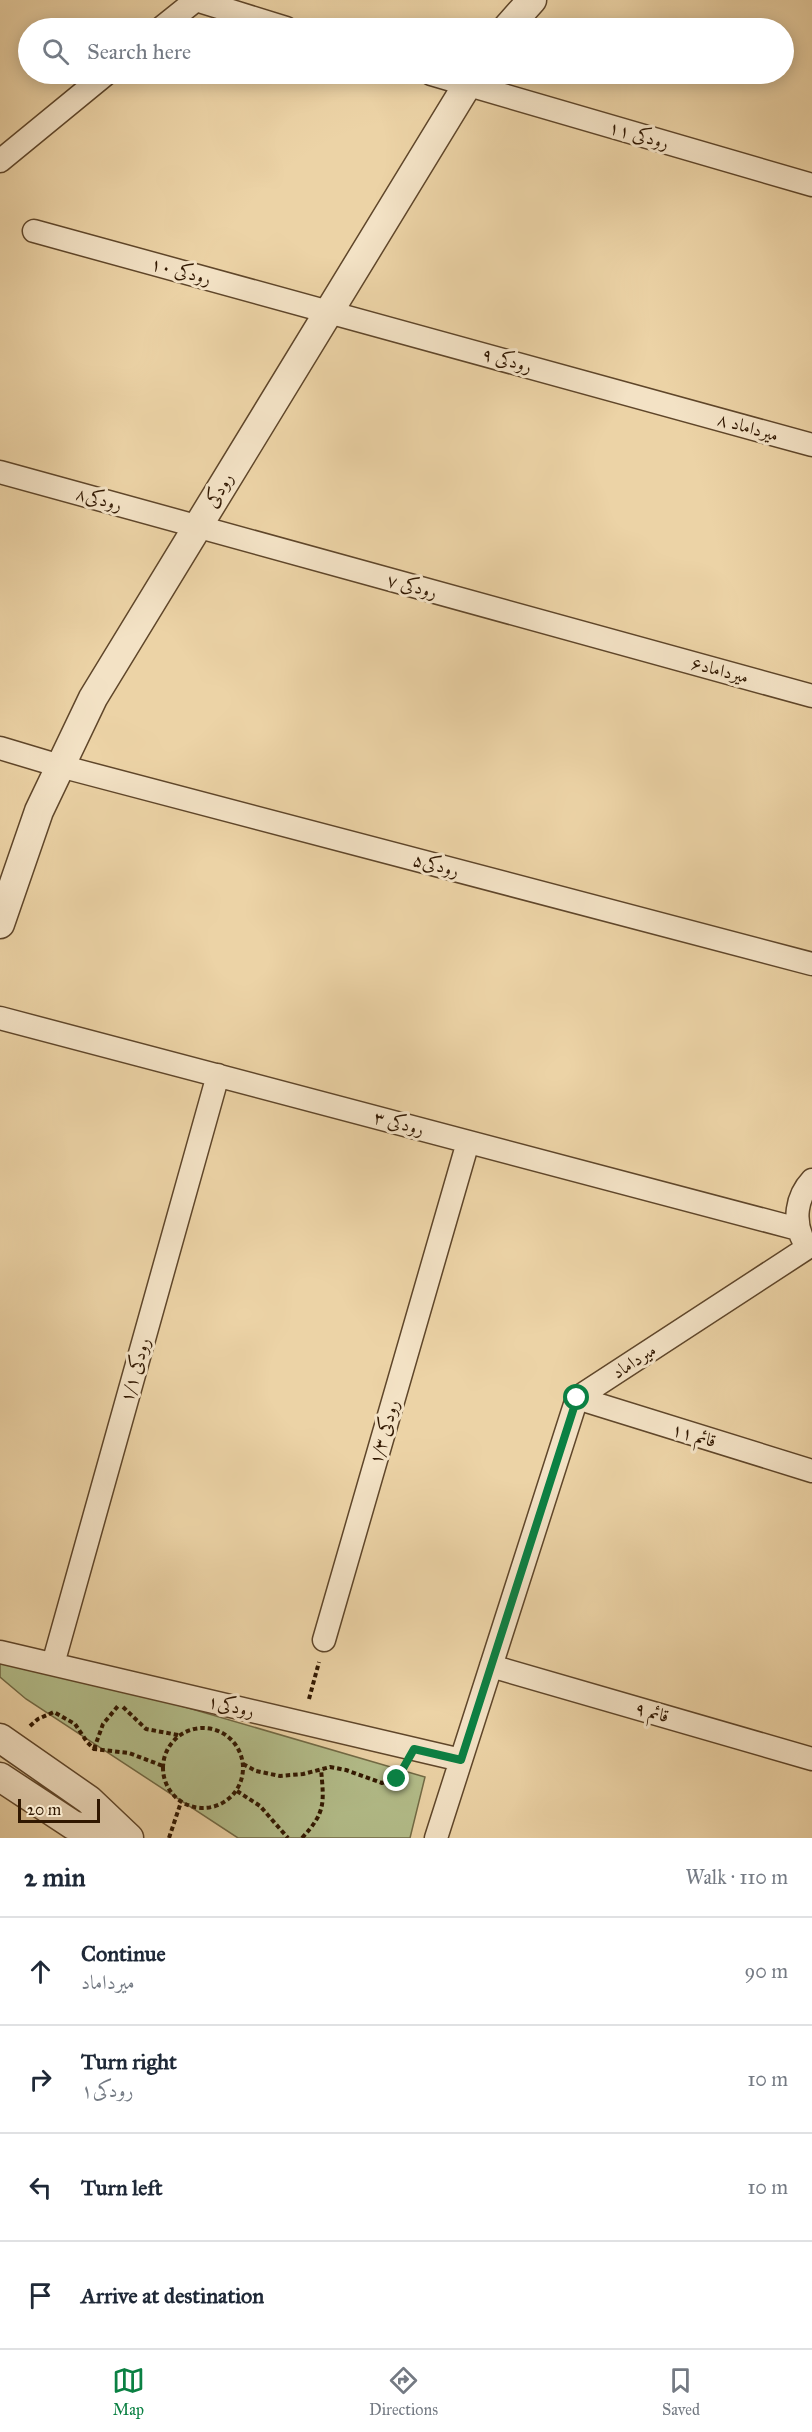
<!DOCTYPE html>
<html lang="en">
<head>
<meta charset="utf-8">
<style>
  :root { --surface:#fff; --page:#f2f2f3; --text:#1f2937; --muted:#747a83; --line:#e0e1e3; --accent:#0b8043 }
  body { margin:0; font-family:"IM FELL Great Primer",Amiri,serif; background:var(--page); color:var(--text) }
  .scale { position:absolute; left:18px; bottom:15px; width:82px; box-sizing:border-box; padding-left:6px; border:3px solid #301700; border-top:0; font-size:16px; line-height:21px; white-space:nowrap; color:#301700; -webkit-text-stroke:4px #f3e2c5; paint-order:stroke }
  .stop { position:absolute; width:18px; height:18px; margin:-14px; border:4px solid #0b8043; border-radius:50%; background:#fff }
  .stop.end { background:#0b8043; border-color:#fff; box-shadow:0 2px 6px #0008 }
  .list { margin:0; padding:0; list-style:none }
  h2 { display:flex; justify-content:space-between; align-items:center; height:78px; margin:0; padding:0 24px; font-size:26px }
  h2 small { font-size:20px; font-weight:400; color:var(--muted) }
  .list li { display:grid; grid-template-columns:39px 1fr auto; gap:18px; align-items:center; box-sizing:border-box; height:108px; padding:0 24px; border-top:2px solid var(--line) }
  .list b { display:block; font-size:22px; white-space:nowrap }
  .list p { margin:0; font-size:20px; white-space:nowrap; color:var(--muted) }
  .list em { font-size:20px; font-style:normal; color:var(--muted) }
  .icon { flex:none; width:33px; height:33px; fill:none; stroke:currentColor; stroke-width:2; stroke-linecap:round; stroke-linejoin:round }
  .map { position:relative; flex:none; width:812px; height:1838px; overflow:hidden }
  .search { position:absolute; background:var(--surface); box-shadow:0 3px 15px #0003; left:18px; right:18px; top:18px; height:66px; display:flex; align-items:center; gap:15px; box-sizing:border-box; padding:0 21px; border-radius:33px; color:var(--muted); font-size:22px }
  .sheet { height:510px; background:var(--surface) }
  nav { display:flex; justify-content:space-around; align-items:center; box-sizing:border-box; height:84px; border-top:2px solid var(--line); background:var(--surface); font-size:16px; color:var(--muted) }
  nav a { display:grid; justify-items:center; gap:3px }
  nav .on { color:var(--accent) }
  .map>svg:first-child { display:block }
  .green { fill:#b3bd8a; stroke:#726a45; stroke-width:1.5 }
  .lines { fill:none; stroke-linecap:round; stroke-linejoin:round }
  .minor-casing { stroke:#5f462a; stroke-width:25 }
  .tertiary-casing { stroke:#5f462a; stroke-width:31 }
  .path { stroke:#301700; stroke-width:4; stroke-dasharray:4.5 3; stroke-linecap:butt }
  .minor { stroke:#f3e2c5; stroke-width:22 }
  .tertiary { stroke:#f3e2c5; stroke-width:28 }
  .route { stroke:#0b8043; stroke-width:8 }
  .labels { text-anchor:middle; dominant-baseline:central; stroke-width:6; stroke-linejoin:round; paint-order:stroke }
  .street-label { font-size:18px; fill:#301700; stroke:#f3e2c5 }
</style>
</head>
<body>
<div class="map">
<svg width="812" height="1838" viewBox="0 0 812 1838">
  <rect width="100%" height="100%" fill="#ecd3a6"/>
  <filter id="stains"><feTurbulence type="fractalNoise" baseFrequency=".00333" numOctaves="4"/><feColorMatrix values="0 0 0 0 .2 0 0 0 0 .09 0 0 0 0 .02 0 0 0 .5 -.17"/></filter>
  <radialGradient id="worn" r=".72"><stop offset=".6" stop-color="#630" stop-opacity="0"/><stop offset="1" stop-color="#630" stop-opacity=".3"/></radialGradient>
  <!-- green -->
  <path class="green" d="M0 1653 425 1777 410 1838H238L26 1699 0 1677Z"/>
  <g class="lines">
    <defs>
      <path id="minor" d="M196 0 286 28
        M161 28 196 0
        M431 74 812 185
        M0 161 106 74
        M34 231 812 445
        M0 472 812 696
        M0 748 60 766 812 964
        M0 1018 798 1229
        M804 1242C793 1221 796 1197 812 1180
        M577 1398 812 1471
        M324 1640 468 1142
        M0 1652 461 1760
        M53 1664 218 1075
        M491 1666 812 1759
        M436 1838 577 1398 807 1248"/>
      <path id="tertiary" d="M507 28 532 0
        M0 924 39 811 93 698 474 74
        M0 1738 89 1800 129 1838
        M0 1777 73 1825 123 1838"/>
    </defs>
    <!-- minor casing -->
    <use href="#minor" class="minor-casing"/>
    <!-- tertiary casing -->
    <use href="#tertiary" class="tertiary-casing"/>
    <!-- path -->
    <path class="path" d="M309 1699 319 1662
      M123 1707 146 1729 178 1735
      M30 1726 38 1719 54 1712 75 1724 87 1742 94 1749 129 1753 163 1766
      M163 1768a40 40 0 1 1 80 0a40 40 0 1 1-80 0Z
      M94 1749 103 1724 118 1706
      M243 1764 256 1771 280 1776 303 1774 330 1767 346 1770 382 1783 397 1779 402 1770
      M237 1791 260 1806 288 1838
      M169 1838 181 1802
      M302 1838C326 1812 324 1803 321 1769"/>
    <!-- minor -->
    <use href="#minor" class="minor"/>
    <!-- tertiary -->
    <use href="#tertiary" class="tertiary"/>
  </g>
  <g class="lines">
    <!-- route -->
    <path class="route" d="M397 1779 414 1749 461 1760 577 1398"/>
  </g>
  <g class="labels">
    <!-- street labels -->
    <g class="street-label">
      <text transform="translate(639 135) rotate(16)">رودکی ۱۱</text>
      <text transform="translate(181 271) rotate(15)">رودکی ۱۰</text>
      <text transform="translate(507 360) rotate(16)">رودکی ۹</text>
      <text transform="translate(748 427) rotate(16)">میرداماد ۸</text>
      <text transform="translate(219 490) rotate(-59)">رودکی</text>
      <text transform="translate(99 499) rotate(15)">رودکی۸</text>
      <text transform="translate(412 586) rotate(15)">رودکی ۷</text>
      <text transform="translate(720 670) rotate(15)">میرداماد۶</text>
      <text transform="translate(436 865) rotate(15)">رودکی۵</text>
      <text transform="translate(399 1123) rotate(15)">رودکی ۳</text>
      <text transform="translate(634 1361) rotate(-33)">میرداماد</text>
      <text transform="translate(135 1370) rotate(-74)">رودکی ۱/۱</text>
      <text transform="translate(384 1432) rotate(-74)">رودکی ۱/۳</text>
      <text transform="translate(694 1435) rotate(17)">قائم ۱۱</text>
      <text transform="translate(231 1706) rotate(13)">رودکی۱</text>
      <text transform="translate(652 1712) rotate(16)">قائم ۹</text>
    </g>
  </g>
  <rect width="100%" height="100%" filter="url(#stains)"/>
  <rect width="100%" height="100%" fill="url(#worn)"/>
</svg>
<div class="scale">20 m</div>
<div class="stop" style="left:577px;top:1398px"></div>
<div class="stop end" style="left:397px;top:1779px"></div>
<div class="search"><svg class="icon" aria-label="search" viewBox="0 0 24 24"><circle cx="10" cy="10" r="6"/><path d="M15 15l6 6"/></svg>Search here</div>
</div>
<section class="sheet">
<h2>2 min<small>Walk · 110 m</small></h2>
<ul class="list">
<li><svg class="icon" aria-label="ahead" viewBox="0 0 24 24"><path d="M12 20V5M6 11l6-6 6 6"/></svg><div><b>Continue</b><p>میرداماد</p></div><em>90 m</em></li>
<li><svg class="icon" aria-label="right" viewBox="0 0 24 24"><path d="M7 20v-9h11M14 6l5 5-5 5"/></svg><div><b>Turn right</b><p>رودکی۱</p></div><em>10 m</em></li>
<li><svg class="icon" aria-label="left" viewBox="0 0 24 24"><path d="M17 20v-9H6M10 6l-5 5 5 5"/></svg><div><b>Turn left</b></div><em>10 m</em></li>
<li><svg class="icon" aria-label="arrive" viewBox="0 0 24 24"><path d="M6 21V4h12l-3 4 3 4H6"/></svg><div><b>Arrive at destination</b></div></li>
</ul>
</section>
<nav>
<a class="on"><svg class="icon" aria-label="map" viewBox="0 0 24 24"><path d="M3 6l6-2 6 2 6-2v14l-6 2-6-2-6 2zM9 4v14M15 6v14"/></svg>Map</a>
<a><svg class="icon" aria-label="directions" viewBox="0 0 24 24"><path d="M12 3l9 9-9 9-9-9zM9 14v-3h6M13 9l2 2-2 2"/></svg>Directions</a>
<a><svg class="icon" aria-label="saved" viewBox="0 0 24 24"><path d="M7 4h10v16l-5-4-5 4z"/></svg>Saved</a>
</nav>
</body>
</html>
